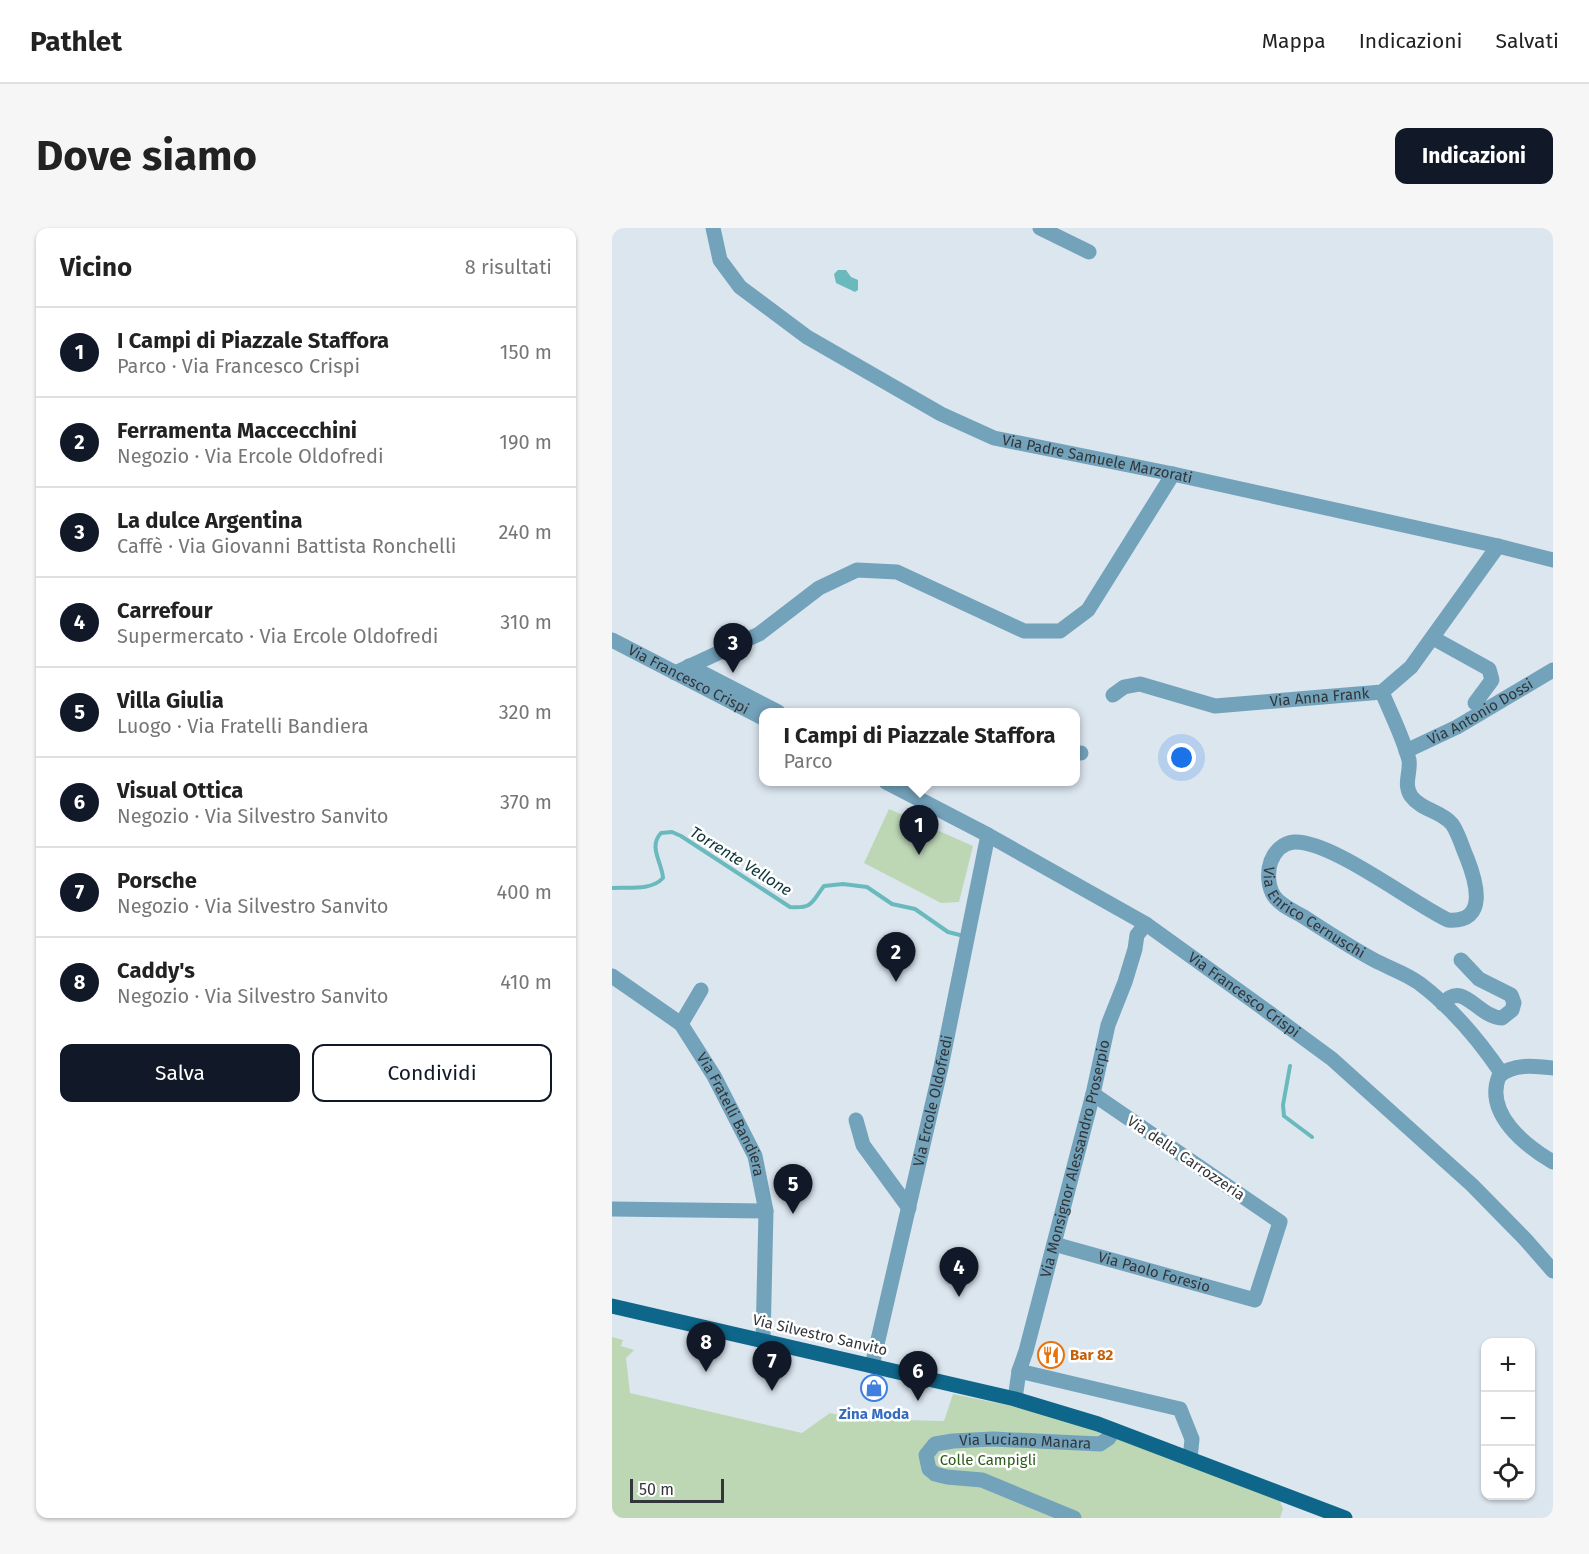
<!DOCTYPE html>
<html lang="it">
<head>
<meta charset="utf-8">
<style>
  :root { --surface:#fff; --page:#f6f6f6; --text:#222; --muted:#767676; --line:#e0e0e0; --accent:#111827 }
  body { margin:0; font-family:"Fira Sans",sans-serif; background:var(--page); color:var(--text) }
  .controls { position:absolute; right:18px; bottom:18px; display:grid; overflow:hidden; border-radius:12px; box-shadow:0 2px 4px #0004 }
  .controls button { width:54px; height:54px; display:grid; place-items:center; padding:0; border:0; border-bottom:2px solid var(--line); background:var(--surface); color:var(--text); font:30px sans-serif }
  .scale { position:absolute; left:18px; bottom:15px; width:94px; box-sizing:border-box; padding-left:6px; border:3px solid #32363a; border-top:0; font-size:16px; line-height:21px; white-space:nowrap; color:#32363a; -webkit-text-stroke:4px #fff; paint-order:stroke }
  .you { position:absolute; left:570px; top:530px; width:21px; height:21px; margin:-15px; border:4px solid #fff; border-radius:50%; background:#1a73e8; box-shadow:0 0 0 9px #1a73e833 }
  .badge { display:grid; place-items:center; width:39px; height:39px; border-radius:50%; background:var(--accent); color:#fff; font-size:20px; font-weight:700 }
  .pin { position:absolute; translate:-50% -50px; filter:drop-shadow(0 2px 3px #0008) }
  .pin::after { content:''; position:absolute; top:32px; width:21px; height:18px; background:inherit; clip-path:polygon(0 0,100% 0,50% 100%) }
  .popup { position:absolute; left:147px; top:480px; width:321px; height:78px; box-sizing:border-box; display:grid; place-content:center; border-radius:12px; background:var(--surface); filter:drop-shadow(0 2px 4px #0005); font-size:20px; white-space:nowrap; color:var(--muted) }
  .popup b { font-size:22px; color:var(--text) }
  .popup::after { content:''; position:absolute; left:50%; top:100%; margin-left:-12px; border:12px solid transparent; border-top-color:var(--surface) }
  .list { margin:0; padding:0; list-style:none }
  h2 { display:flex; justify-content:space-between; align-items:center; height:78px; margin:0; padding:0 24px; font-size:26px }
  h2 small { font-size:20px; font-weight:400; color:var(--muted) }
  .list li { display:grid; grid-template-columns:39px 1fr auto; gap:18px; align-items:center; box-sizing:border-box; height:90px; padding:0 24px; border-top:2px solid var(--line) }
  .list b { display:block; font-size:22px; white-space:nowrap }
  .list p { margin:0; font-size:20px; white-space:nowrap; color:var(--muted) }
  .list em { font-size:20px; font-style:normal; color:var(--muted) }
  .actions { display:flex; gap:12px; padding:18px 24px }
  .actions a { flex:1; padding:14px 0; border:2px solid var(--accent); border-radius:12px; text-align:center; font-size:21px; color:var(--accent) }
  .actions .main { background:var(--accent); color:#fff }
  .icon { flex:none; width:33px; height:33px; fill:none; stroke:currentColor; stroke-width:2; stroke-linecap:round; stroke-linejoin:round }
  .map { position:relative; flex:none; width:941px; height:1290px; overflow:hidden; border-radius:12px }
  header { display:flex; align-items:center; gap:36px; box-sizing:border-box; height:84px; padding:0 30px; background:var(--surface); border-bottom:2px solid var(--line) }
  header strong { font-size:28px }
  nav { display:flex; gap:33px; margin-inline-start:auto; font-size:21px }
  .intro { display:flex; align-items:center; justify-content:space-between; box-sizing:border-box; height:144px; padding:0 36px }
  h1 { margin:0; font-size:42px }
  .button { padding:15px 27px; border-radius:12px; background:var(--accent); color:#fff; font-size:21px; font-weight:700 }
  main { display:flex; gap:36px; padding:0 36px }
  aside { flex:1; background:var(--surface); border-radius:12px; box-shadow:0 2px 4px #0004 }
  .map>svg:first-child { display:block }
  .green { fill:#bdd7b5 }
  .water { fill:#6ababd }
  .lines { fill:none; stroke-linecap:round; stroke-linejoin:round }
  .stream { stroke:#6ababd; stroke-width:4 }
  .minor { stroke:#73a2bb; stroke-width:15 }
  .tertiary { stroke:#73a2bb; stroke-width:15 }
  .primary { stroke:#0e668a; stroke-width:15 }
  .labels { text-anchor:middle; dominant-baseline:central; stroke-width:5; stroke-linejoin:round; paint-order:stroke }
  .street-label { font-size:15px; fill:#32363a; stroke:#fff }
  .food-label { font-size:15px; font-weight:bold; fill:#c56008; stroke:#fff; text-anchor:start }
  .shop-label { font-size:15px; font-weight:bold; fill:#366cbe; stroke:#fff }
  .park-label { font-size:15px; fill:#2d5c1a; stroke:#fff }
  .water-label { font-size:16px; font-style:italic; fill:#0e3638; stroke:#fff }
</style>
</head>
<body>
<header>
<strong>Pathlet</strong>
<nav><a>Mappa</a><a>Indicazioni</a><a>Salvati</a></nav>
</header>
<div class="intro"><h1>Dove siamo</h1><a class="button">Indicazioni</a></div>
<main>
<aside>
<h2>Vicino<small>8 risultati</small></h2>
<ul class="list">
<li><span class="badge">1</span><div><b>I Campi di Piazzale Staffora</b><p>Parco · Via Francesco Crispi</p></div><em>150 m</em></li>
<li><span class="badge">2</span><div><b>Ferramenta Maccecchini</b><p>Negozio · Via Ercole Oldofredi</p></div><em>190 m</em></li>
<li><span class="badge">3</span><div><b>La dulce Argentina</b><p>Caffè · Via Giovanni Battista Ronchelli</p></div><em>240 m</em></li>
<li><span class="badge">4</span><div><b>Carrefour</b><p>Supermercato · Via Ercole Oldofredi</p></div><em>310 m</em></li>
<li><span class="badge">5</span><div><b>Villa Giulia</b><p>Luogo · Via Fratelli Bandiera</p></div><em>320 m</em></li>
<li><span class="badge">6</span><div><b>Visual Ottica</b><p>Negozio · Via Silvestro Sanvito</p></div><em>370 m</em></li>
<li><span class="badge">7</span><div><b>Porsche</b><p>Negozio · Via Silvestro Sanvito</p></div><em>400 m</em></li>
<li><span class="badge">8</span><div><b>Caddy's</b><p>Negozio · Via Silvestro Sanvito</p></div><em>410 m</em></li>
</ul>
<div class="actions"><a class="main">Salva</a><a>Condividi</a></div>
</aside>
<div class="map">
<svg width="941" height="1290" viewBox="0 0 941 1290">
  <rect width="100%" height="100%" fill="#dce6ef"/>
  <!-- green -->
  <path class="green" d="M277 581 361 618 347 674 329 675 252 635Z
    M0 1109 11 1112 9 1118 22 1122 14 1130 18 1165 190 1205 218 1185 243 1191 332 1193 341 1166 449 1188 668 1273 671 1281 668 1290H0Z"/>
  <!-- water -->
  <path class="water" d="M226 42H234L239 49 246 52V62L243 64 224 55 222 46Z"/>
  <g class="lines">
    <!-- stream -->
    <path class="stream" d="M0 660C16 659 39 663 51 650 50 634 36 619 49 605L60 604 69 608 178 679C202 681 200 673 212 658L231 656 255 659 280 676 303 681 336 704 348 707
      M678 838 671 877 672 888 700 909"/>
    <!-- minor -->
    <g class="minor">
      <path id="s1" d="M101 0 108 32 128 59 195 109 329 186 382 210 561 246 886 318 941 332"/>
      <path d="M428 0 477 24"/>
      <path d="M821 410 877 441 880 452 863 475"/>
      <path d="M77 438 166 484"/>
      <path d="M63 445 147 406 207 360 245 342 285 344 412 403H448L476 382 561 246"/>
      <path id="s2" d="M770 464C779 486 791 509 797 532 799 544 791 556 799 568 809 582 829 583 840 596 847 606 850 619 855 630 864 653 877 695 836 692 800 675 719 612 682 614 671 615 663 623 659 633 655 644 656 659 662 668 669 678 682 683 692 689 715 704 738 719 762 732 777 740 793 745 807 755 839 779 867 812 890 846"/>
      <path id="s3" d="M501 467 512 459 528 456 603 478 770 464 799 439 886 318"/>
      <path id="s4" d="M794 523 845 499 941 442"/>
      <path d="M463 525H469"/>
      <path id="s5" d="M0 748 69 796 102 848 143 928 154 983 151 1113"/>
      <path d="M831 776C851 751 865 789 890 790L900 782 902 775 899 767 867 751 849 732"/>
      <path d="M69 796 89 762"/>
      <path d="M941 840C924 838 901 835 887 848 872 886 914 918 941 934"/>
      <path d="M244 892 251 917 297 980"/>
      <path d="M0 981 154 983"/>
      <path id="s6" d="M442 1016 643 1072 668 994 481 866"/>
      <path id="s7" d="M260 1138 329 839 376 607"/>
      <path d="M407 1143 568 1181 580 1211 578 1231"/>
      <path id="s8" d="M403 1171 407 1143 414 1123 481 866 496 797 513 754 523 721 525 707 534 696"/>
      <path id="s9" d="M462 1290 370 1252 335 1249 323 1246 317 1241 314 1227 323 1216 341 1213 381 1211 488 1216 497 1210 501 1202"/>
    </g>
    <!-- tertiary -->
    <g class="tertiary">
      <path id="s10" d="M0 412 151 490"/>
      <path id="s11" d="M274 554 376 607 534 696 648 778 720 831 860 957 913 1011 941 1043"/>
    </g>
    <!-- primary -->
    <path class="primary" d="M0 1078 403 1171 486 1196 733 1290"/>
  </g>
  <!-- icons -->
  <defs>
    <symbol id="restaurant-ring" viewBox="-11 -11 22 22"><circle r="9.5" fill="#fff" stroke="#e8710a" stroke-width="1.5"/><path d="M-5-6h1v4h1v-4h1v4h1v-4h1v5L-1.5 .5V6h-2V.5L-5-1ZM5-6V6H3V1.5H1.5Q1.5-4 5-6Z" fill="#e8710a"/></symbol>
    <symbol id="shop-ring" viewBox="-11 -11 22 22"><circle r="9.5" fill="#fff" stroke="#3f7fe0" stroke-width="1.5"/><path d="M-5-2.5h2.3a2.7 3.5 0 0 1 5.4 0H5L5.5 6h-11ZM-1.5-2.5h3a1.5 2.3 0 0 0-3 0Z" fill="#3f7fe0"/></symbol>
  </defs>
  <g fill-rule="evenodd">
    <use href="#restaurant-ring" x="424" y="1112" width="30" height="30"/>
    <use href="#shop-ring" x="247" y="1145" width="30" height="30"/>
  </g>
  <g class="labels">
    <!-- street labels -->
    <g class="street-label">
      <text stroke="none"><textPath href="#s1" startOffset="468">Via Padre Samuele Marzorati</textPath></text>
      <text stroke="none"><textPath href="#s10" startOffset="86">Via Francesco Crispi</textPath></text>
      <text stroke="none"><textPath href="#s3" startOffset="213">Via Anna Frank</textPath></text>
      <text stroke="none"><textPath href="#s4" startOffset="84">Via Antonio Dossi</textPath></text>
      <text stroke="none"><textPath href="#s2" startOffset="560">Via Enrico Cernuschi</textPath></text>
      <text stroke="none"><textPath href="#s11" startOffset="417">Via Francesco Crispi</textPath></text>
      <text stroke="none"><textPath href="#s7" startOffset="272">Via Ercole Oldofredi</textPath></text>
      <text stroke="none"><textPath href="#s5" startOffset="188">Via Fratelli Bandiera</textPath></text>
      <text transform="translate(574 930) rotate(34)">Via della Carrozzeria</text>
      <text stroke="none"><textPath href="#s8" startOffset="248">Via Monsignor Alessandro Proserpio</textPath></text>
      <text stroke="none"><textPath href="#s6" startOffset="104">Via Paolo Foresio</textPath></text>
      <text transform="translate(208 1107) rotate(13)">Via Silvestro Sanvito</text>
      <text stroke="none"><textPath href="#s9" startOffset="274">Via Luciano Manara</textPath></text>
    </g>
    <!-- food labels -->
    <g class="food-label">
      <text x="458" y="1127">Bar 82</text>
    </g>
    <!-- shop labels -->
    <g class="shop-label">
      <text x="262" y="1186">Zina Moda</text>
    </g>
    <!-- park labels -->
    <g class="park-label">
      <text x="376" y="1232">Colle Campigli</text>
    </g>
    <!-- water labels -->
    <g class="water-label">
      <text transform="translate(129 633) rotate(32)">Torrente Vellone</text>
    </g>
  </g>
</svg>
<div class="controls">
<button>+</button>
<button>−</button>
<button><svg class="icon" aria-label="locate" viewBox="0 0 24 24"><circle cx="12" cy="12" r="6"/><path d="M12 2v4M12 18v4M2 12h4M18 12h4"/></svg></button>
</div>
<div class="scale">50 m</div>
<div class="you"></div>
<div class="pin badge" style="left:307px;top:627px">1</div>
<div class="popup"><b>I Campi di Piazzale Staffora</b>Parco</div>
<div class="pin badge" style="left:284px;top:754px">2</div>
<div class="pin badge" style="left:121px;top:445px">3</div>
<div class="pin badge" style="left:347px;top:1069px">4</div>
<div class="pin badge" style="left:181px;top:986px">5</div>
<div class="pin badge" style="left:306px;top:1173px">6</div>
<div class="pin badge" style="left:160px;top:1163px">7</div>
<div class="pin badge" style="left:94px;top:1144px">8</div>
</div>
</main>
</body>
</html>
